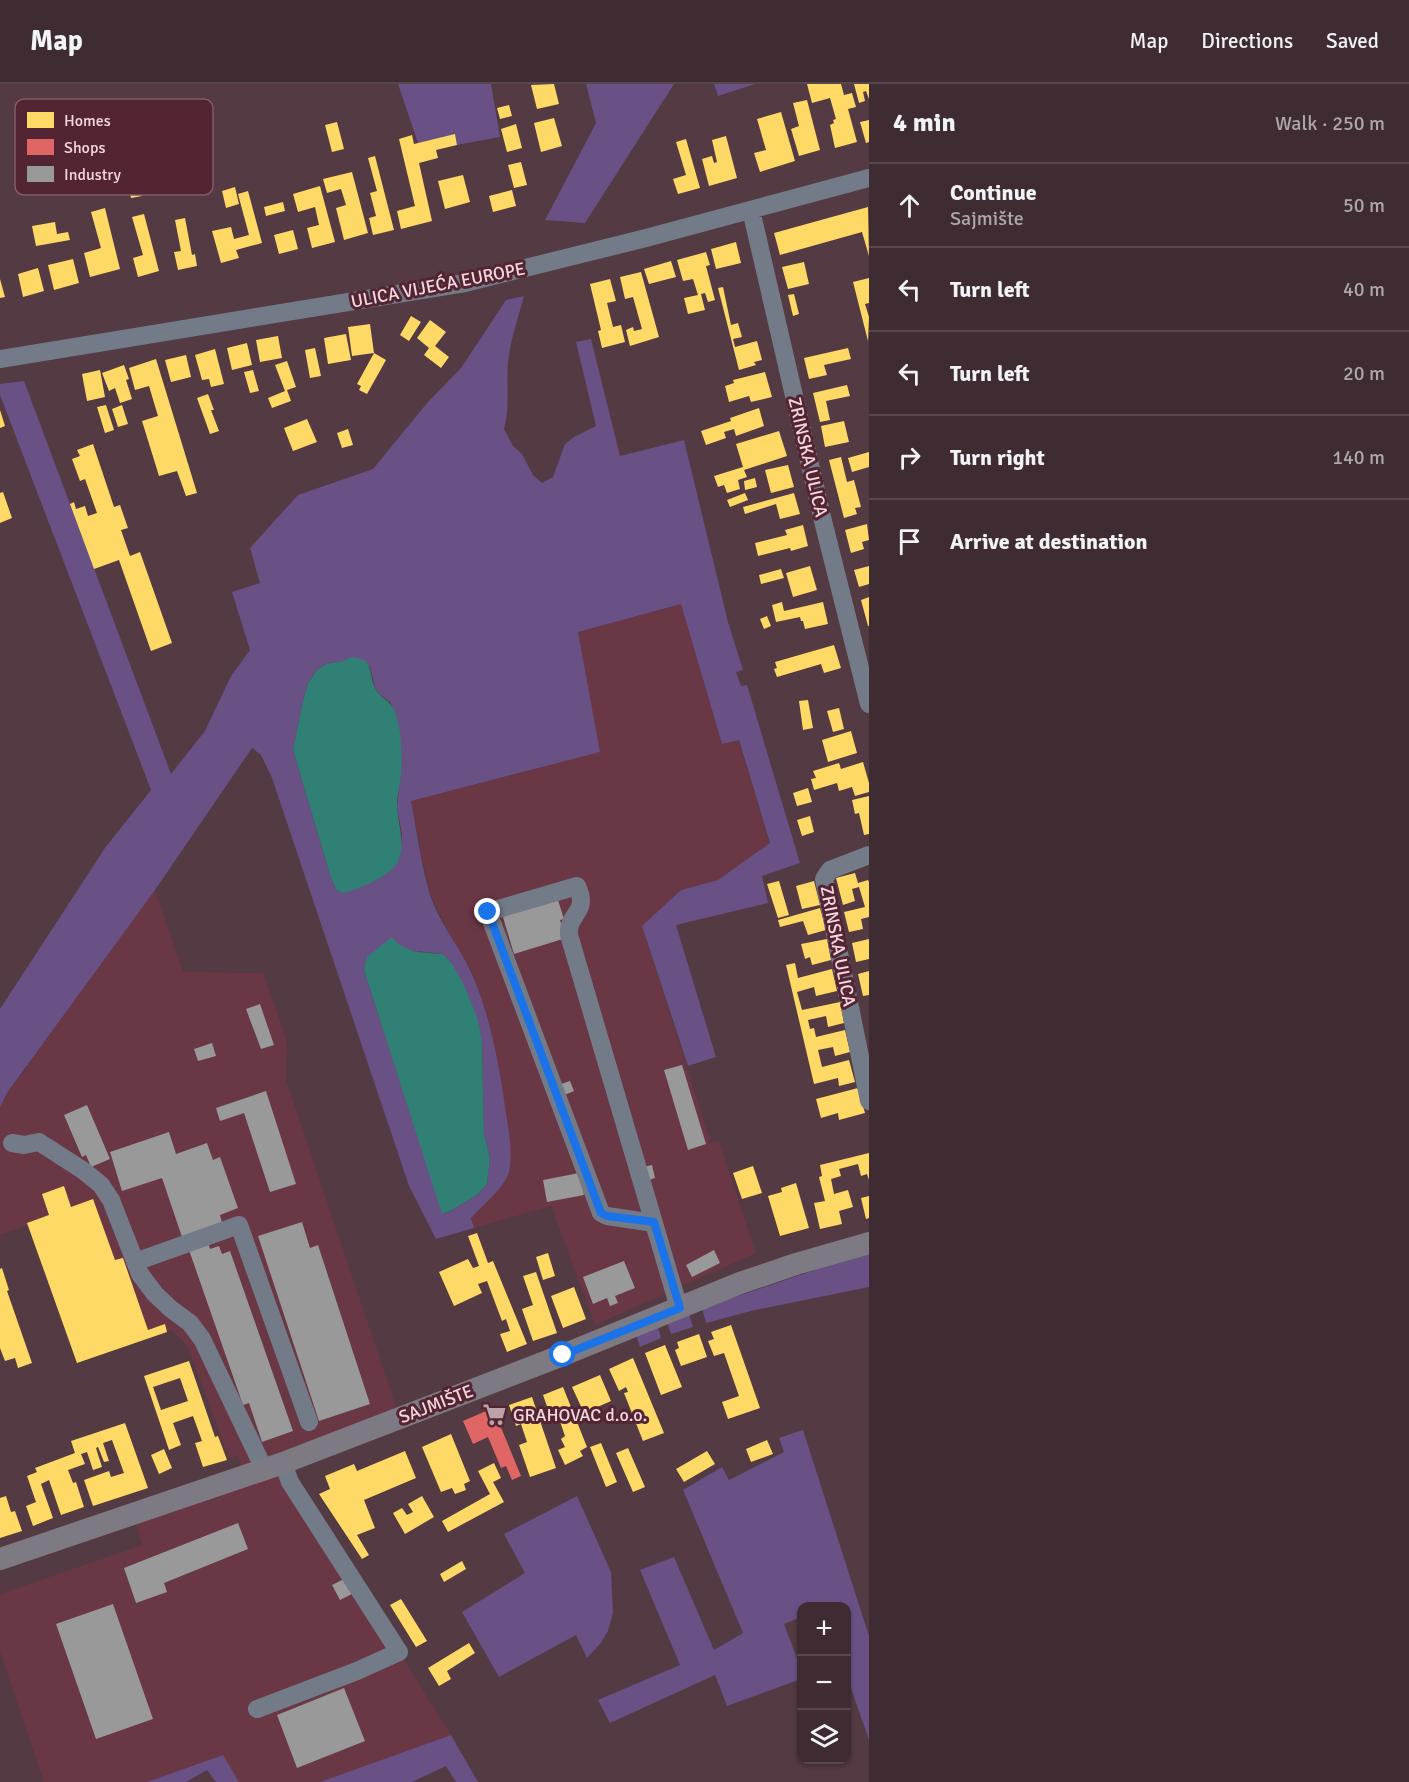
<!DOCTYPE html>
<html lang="en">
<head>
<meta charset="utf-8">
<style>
  :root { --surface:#3f2c32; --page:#46343a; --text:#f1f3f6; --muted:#ada7ac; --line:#58484d }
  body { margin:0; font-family:Signika,sans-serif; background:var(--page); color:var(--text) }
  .controls { position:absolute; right:18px; bottom:18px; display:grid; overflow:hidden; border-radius:12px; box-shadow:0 2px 4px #0004 }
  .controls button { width:54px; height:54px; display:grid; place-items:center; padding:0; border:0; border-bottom:2px solid var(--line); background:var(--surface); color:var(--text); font:30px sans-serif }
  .stop { position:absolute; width:18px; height:18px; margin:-14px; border:4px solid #1a73e8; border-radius:50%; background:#fff }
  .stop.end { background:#1a73e8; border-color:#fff; box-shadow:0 2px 6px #0008 }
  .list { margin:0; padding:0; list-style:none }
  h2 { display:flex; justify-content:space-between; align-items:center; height:78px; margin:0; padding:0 24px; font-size:26px }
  h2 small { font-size:20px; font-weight:400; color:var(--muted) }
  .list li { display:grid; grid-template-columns:39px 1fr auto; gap:18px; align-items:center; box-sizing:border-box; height:84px; padding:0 24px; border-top:2px solid var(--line) }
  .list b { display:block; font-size:22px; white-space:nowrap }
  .list p { margin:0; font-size:20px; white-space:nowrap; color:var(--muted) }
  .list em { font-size:20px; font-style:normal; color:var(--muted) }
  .icon { flex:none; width:33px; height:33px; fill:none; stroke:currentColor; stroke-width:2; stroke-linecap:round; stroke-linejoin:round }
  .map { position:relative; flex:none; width:869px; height:1698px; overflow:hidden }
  header { display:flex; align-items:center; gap:36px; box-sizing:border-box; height:84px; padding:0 30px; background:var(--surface); border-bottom:2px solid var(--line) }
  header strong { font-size:28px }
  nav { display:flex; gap:33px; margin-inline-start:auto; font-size:21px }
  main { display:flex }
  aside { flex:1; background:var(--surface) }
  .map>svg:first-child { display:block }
  .built { fill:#6a3745 }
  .green { fill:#695085; fill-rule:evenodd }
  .water { fill:#308075 }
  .homes { fill:#ffd966; fill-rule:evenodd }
  .shops { fill:#e06666 }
  .industry { fill:#999 }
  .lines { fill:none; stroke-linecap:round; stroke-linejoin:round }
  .minor { stroke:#737b88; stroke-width:18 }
  .major { stroke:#7d7a83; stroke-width:22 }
  .route { stroke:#1a73e8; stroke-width:8 }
  .labels { text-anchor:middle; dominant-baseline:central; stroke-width:6; stroke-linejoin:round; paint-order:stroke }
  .street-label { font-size:18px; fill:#f6d8df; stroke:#532533 }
  .poi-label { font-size:18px; fill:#f6d8df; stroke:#532533; text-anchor:start }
  .key { fill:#532533; stroke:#845b67; stroke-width:1.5 }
  .key-label { font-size:16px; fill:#f6d8df }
</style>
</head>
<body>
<header>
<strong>Map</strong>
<nav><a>Map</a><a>Directions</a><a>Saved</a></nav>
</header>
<main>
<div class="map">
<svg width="869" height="1698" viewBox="0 0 869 1698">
  <rect width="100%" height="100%" fill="#543a42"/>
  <!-- built -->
  <path class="built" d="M681 520 722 660 738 655 770 760 718 796 681 806 642 842 711 1059 719 1057 756 1169 595 1241 551 1122 474 1144 471 1134 502 1101 509 1089 510 1055 481 913 470 885 454 859 431 813 420 766 411 717 599 668 578 548Z
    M155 806 183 888 263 889 286 954 287 965 286 996 400 1334 284 1379 399 1568 451 1651 320 1698H239L223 1671 147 1698H44L0 1568V1510L142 1461 133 1430 244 1392 238 1372 229 1374 189 1266 181 1255 172 1246 77 1279 28 1141 0 1151V1023L7 1010Z"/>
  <!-- green -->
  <path class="green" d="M398 0H491L500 53 457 61 455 51 418 59Z
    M586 0H674L585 139 545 136 596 39Z
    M714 0H755L718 12Z
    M524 212C519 231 512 251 509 271 505 295 511 321 504 345L513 362 522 370 533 391 542 399 553 393 565 360 574 353 596 342 576 258 591 255 620 372 684 356 728 538 743 586 736 588 741 602 747 601 800 779 762 792 768 819 676 841 716 973 688 982 642 842 681 806 718 796 770 759 739 656 722 660 681 520 578 548 600 668 411 717C417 748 421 780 430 811 439 838 459 862 471 888 491 933 499 981 506 1029 509 1048 513 1069 509 1088 505 1103 482 1122 471 1134L474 1144 436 1155 409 1102 272 694 261 671 252 664 155 806 7 1009 0 1023V925L105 764 151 706 0 311V300L24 297 171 690 205 647 231 592 250 566 232 508 260 499 250 464 298 411 373 385 427 319 461 284 506 216ZM351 573 370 583 375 604 379 610 390 618 396 631 400 656 401 687 397 723 402 751 400 774 336 805 331 794 293 666 302 621 308 599 316 587 326 580 343 577ZM396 859 406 866 443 870 482 958 484 1048 490 1075 487 1100 477 1111 452 1126 443 1130 364 886C370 865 377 866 396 859Z
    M869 1168V1203L751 1227 706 1239 702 1224Z
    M689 1230 693 1243 671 1250 667 1238Z
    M658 1243 661 1254 640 1263 636 1250Z
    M803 1346 869 1552V1656L847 1593 846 1522H802L801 1533 784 1540 801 1585V1595L727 1622 715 1591 610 1639 598 1616 680 1581 640 1486 674 1473 714 1566 743 1549 683 1406 722 1383 729 1396 784 1368 779 1354Z
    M577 1412 611 1488 613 1529 608 1547 600 1560 587 1574 576 1551 499 1593 462 1528 525 1489 504 1450Z
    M451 1651 478 1698H456L446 1682 412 1698H320Z
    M223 1671 239 1698H216L207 1686 186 1698H147Z"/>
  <!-- water -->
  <path class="water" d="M351 573 365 576C373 586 370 596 376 606 382 616 392 616 396 631 402 649 402 672 401 691 400 701 397 712 397 723 398 740 408 767 395 782 385 794 357 806 342 809L336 805 331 794 293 666 302 621 308 599 316 587 326 580 343 577Z
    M392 853C404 870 424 868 443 870L452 880 463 899 477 933 482 958 484 1048 490 1075 487 1100 477 1111 452 1126 442 1130 364 886 367 873Z"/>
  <!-- homes -->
  <path class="homes" d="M554 0 559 20 537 25 531 1Z
    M807 0H841L844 11 852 9 856 23 848 25 857 58 835 64 830 41 834 39 833 36 836 35 830 14 812 19Z
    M854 0H869V15L866 7 863 8 865 17 859 19Z
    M807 16 820 66 799 72 791 45 799 42 793 19Z
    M509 21 512 32 500 35 497 24Z
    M781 28 795 77 760 88 754 69 766 66 757 35Z
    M554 34 562 62 541 68 534 39Z
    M869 36V58L866 59 860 38Z
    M337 38 344 65 332 68 325 41Z
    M516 40 522 64 507 68 501 45Z
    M455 50 457 61 436 66 438 74 419 79 432 137 401 145 397 127 415 122 399 55 412 51 414 60Z
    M726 52 737 94 709 102 702 75 712 72 714 79 717 78 712 56Z
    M686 55 700 104 678 110 673 95 686 91 676 58Z
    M375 72 394 146 373 151 369 134 376 132 370 109 377 107 368 74Z
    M521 78 527 101 514 104 508 81Z
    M352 88 368 149 344 156 336 124 346 121 341 105 327 109 323 95Z
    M463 91 470 118 445 125 438 97Z
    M138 94 142 112 131 114 127 96Z
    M320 102 335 158 312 164 307 144 319 141 315 123 298 128 293 110Z
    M235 103 239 120 226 124 222 107Z
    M512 106 516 122 493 128 489 112Z
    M248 107 262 159 236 166 239 174 221 179 212 147 231 143 234 155 249 151 238 110Z
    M283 118 285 127 266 132 264 123Z
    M868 123 869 172 862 148 780 171 774 149Z
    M105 124 120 185 90 193 84 169 101 164 91 128Z
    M144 130 159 187 138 193 133 174 143 171 132 133Z
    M185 134 192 171 195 170 197 182 178 186 174 168 181 167 175 136Z
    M55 138 57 150 68 148 70 156 36 162 32 142Z
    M293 146 298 165 279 170 274 151Z
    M736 158 741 179 716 185 711 165Z
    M706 168 710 181 706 182 715 216 708 218 705 209 701 210 705 226 688 230 684 214 698 211 693 195 683 197 677 176Z
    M73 175 79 199 54 206 48 181Z
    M671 177 676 193 649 200 644 185Z
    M804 178 809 200 788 205 782 183Z
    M38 184 44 207 23 213 18 190Z
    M641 188 659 253 630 262 626 246 633 243 634 247 642 245 633 213 625 215 620 193Z
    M869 194V219L865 220 869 233 868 257 853 198Z
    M0 195 5 213 0 214Z
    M610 195 616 217 607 219 613 243 621 241 625 258 602 264 598 247 601 246 590 200Z
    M723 203 731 241 738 239 742 253 733 255 735 263 757 257 762 276 754 278 756 281 739 286 718 204Z
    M794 210 799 230 793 232 788 211Z
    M411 232 421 238 409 257 400 251Z
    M430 236 446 248 435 262 449 273 441 284 424 271 429 264 417 254Z
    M370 240 374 269 352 272 348 243Z
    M346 250 351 276 328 280 324 254Z
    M278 252 282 274 260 278 256 256Z
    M247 259 252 281 232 286 227 264Z
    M315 264 321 292 310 294 305 266Z
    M848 264 851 275 824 281 827 291 809 295 804 274Z
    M215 265 224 300 211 303 209 295 202 296 195 271Z
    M374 269 386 276 367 310 359 306 361 302 357 300Z
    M186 271 191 293 171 298 165 276Z
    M156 275 197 409 186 412 177 387 159 392 142 337 158 332 149 302 135 306 129 284Z
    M287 277 296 303 287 306 291 317 272 324 268 314 285 307 275 281Z
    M124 281 129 295 126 296 132 315 120 319 115 304 109 307 102 289Z
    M100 286 105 313 87 317 82 290Z
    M253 286 259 307 250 309 244 288Z
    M765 288 772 313 751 318 749 312 729 318 725 302 734 299 733 296Z
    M847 301 850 312 826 317 830 336 820 338 813 309Z
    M208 310 214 326H211L219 347 210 350 197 314Z
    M106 321 114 346 105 349 97 323Z
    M122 321 128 340 118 343 112 325Z
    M759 324 764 342 736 352 734 345 724 348 726 354 706 361 701 347 731 337 730 334Z
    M0 326 5 342 0 344Z
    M307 335 317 358 293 367 284 344Z
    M844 337 849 358 825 363 821 342Z
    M348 345 353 361 342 364 337 349Z
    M779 347 787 372 744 386 747 393 738 396 740 405 727 409 724 401 718 403 714 392 743 383 736 360Z
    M93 360 114 423 120 421 128 444 121 446 130 472 140 468 172 559 151 567 119 476 94 485 70 420 74 418 76 425 85 422 88 432 97 429 85 395 80 397 72 375 80 372 77 366Z
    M869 368V383L852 388 848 374Z
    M841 373 847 398 854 396 861 423 855 424 857 430 844 434 829 376Z
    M788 381 794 403 771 409 765 386Z
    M755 394 757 403 745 406 744 397Z
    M3 408 12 434 0 439V409Z
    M745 409 748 416 730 423 727 416Z
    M794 409 800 430 780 435 776 420 745 430 743 423Z
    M867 440 869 456 862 458 864 465 851 469 845 446Z
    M803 441 808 462 791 467 790 464 758 472 755 459 787 451 785 446Z
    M810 482 817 506 793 513 786 489Z
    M869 482V500L859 503 854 486Z
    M781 485 784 494 761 500 759 491Z
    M869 513V542H868L861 516Z
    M782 518 784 527 823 518 828 540 805 545 803 537H801L800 533 776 538 772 521Z
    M767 532 771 542 764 545 760 535Z
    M834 561 841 584 824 589 821 580 777 593 774 585 777 584 775 578Z
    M808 616 813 644 803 646 799 617Z
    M839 624 844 645 833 648 827 627Z
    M851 647 857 669 828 678 822 656Z
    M863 678 869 699V708L855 712 852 703 839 707 837 699 814 706 811 695 816 694 813 687 839 679 841 685Z
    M808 704 812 718 797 722 793 709Z
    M869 712V750L864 751 859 729 855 730 852 716Z
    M810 732 814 748 802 752 797 736Z
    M855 789 858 799 868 796 869 798V833L861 835 863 845 849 848 844 828 865 823 859 803 852 805 855 817 843 821 836 794Z
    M779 797 789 831 778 834 767 800Z
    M814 797 820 821 802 825 796 802Z
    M820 824 826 846 808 851 803 837 780 843 778 836Z
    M827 855 831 876 812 881 810 873 805 875 801 860Z
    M869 855V875L856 878 852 859Z
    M795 879 798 894 832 885 837 907 816 912 814 903 797 908 802 926 840 918 844 939 828 943 826 932 808 936 810 945 814 944 816 953 845 946 850 968 835 972 833 963 818 966 822 983 849 976 855 998 839 1002 838 994 814 1000 786 881Z
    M869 887V911L863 912 858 890Z
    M858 1004 865 1029 839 1036 838 1029 821 1034 816 1015Z
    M869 1069V1096L867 1090 861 1092 858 1080 839 1085 841 1092 831 1095 834 1110 848 1106 853 1123 839 1127 842 1140 820 1145 814 1119 825 1117 819 1093 822 1092 820 1081Z
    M753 1082 762 1109 742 1115 733 1089Z
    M796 1099 809 1144 780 1152 768 1112 782 1108 781 1104Z
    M64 1102 71 1123 93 1115 115 1176 123 1174 148 1246 165 1240 167 1248 77 1279 27 1139 49 1131 42 1110Z
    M869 1112V1134L866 1135 861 1114Z
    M477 1149 488 1179 493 1177 527 1260 507 1268 500 1250 510 1247 506 1235 502 1237 487 1197 478 1200 482 1209 454 1222 439 1188 468 1175 473 1184 479 1182 468 1152Z
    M548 1169 555 1192 543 1196 536 1173Z
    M2 1184 9 1206 7 1207 32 1279 18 1284 15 1274 5 1277 0 1264V1185Z
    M536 1188 557 1249 533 1257 522 1225 533 1221 523 1192Z
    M574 1203 586 1235 563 1244 551 1212Z
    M731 1241 760 1324 728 1335 722 1318 739 1312 724 1269 714 1272 708 1257 714 1255 711 1248Z
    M699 1250 707 1273 681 1282 675 1266 679 1264 677 1258Z
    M665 1261 682 1303 661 1311 645 1269Z
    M633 1274 664 1349 643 1357 624 1309 628 1308 626 1303 619 1307 609 1285Z
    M189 1277 215 1353 218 1352 227 1376 203 1383 195 1359 202 1357 193 1332 173 1339 181 1361 169 1366 144 1292ZM180 1294 188 1317 161 1326 153 1303Z
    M600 1291 611 1317 584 1329 572 1303Z
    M563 1303 587 1363 580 1367 583 1372 565 1381 558 1366 565 1363 561 1355 565 1352 556 1326 549 1328 543 1311Z
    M532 1313 556 1384 530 1393 519 1361 527 1358 521 1340 516 1342 509 1321Z
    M125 1339 148 1404 93 1422 84 1396 109 1387 111 1393 124 1389 112 1356 103 1359 109 1377 104 1378 98 1363 96 1364 102 1383 93 1386 87 1368 81 1370 85 1380 68 1386 73 1399 76 1398 84 1423 61 1431 49 1396 41 1400 53 1434 33 1442 26 1422 36 1418 27 1392 37 1388 35 1384 75 1369 71 1357Z
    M451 1350 470 1397 464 1400 466 1406 455 1410 452 1404 441 1408 422 1363Z
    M767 1356 773 1370 751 1378 746 1365Z
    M601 1359 617 1398 606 1403 590 1363Z
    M628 1364 645 1403 633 1408 616 1369Z
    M164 1365 172 1384 159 1390 151 1371Z
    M405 1367 416 1394 364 1416 375 1444 357 1451 369 1471 362 1475 319 1410 330 1405 325 1392 354 1380 357 1387Z
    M707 1367 715 1380 684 1398 676 1385Z
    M494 1379 501 1394 493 1398 504 1418 448 1448 442 1437 490 1410 478 1387Z
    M6 1412 11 1428 15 1427 22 1447 0 1454V1414Z
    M422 1412 434 1433 405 1450 393 1429 402 1424 407 1431 413 1428 408 1420Z
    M462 1477 466 1485 444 1498 440 1490Z
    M401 1515 427 1557 416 1563 390 1521Z
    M469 1559 475 1569 447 1587 451 1595 439 1602 428 1584Z"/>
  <!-- shops -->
  <path class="shops" d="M493 1324 521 1392 512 1396 506 1382 501 1384 488 1353 473 1360 463 1337Z"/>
  <!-- industry -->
  <path class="industry" d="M557 813 564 835 560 836 566 854 514 870 502 830Z
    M260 920 274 961 261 965 246 925Z
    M212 959 216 972 198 977 194 965Z
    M682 981 706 1060 688 1066 664 986Z
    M570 997 574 1007 562 1012 558 1001Z
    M266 1007 296 1100 270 1108 244 1029 220 1037 216 1024Z
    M87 1021 110 1075 91 1083 86 1071 82 1073 64 1031Z
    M169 1048 176 1070 207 1059 213 1076 220 1073 238 1124 220 1131 222 1139 182 1153 162 1094 122 1107 110 1068Z
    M652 1081 655 1094 646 1097 643 1083Z
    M579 1089 584 1111 547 1118 543 1096Z
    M302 1138 310 1164 318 1161 370 1320 319 1337 258 1152Z
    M208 1159 210 1165 219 1162 222 1170 230 1167 293 1347 262 1358 249 1319 243 1321 189 1166Z
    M714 1166 720 1179 692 1193 686 1181Z
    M624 1177 635 1204 615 1212 618 1219 610 1222 607 1214 593 1220 583 1193Z
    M238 1439 248 1465 164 1499 167 1508 136 1519 124 1484Z
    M344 1495 352 1510 340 1516 332 1501Z
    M113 1520 153 1635 96 1655 56 1540Z
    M344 1604 365 1657 297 1684 277 1631Z"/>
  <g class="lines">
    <!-- minor -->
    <path class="minor" d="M751 126 823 437 869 620
      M0 275 465 199 646 154 869 94
      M869 771 830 786 824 795 869 1017
      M12 1059 24 1061 39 1058 84 1087 101 1101 111 1116 140 1190 155 1210 171 1225 190 1239 202 1255 264 1385
      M654 1139 607 1132 601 1129 488 828 577 802C590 829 567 829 569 851L679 1224
      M135 1178 239 1141 309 1338
      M257 1625 357 1587 399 1568 290 1398 283 1379"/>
    <!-- major -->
    <path class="major" d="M0 1475 283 1379 563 1271 740 1199 796 1180 869 1159"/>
  </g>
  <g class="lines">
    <!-- route -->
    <path class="route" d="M488 828 601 1129 607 1132 654 1138 680 1224 563 1271"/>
  </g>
  <!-- icons -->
  <defs>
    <symbol id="supermarket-bare" viewBox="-9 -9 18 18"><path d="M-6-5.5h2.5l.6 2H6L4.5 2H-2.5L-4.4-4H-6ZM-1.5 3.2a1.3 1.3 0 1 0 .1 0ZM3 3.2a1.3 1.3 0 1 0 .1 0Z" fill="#bda1a8" stroke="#532533" stroke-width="2.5" paint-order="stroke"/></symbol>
  </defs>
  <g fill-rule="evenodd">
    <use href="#supermarket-bare" x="478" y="1314" width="33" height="33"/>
  </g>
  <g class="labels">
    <!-- street labels -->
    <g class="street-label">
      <text transform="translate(438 201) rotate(-11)">ULICA VIJEĆA EUROPE</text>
      <text transform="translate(808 373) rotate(77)">ZRINSKA ULICA</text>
      <text transform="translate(838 862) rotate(79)">ZRINSKA ULICA</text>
      <text transform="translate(436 1320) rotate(-21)">SAJMIŠTE</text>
    </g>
    <!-- poi labels -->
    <g class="poi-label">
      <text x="513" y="1331">GRAHOVAC d.o.o.</text>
    </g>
  </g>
  <!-- legend -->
  <rect x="15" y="15" width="198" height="96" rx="9" class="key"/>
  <rect x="27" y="28" width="27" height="16" fill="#ffd966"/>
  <rect x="27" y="55" width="27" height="16" fill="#e06666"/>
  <rect x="27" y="82" width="27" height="16" fill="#999"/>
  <g class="key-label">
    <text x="64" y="42">Homes</text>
    <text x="64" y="69">Shops</text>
    <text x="64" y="96">Industry</text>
  </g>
</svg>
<div class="controls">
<button>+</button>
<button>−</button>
<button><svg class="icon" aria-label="layers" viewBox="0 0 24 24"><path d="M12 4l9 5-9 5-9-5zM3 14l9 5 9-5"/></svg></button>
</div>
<div class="stop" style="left:563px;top:1271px"></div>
<div class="stop end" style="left:488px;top:828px"></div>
</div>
<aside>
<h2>4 min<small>Walk · 250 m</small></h2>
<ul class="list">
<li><svg class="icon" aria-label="ahead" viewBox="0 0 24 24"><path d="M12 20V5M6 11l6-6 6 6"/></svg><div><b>Continue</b><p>Sajmište</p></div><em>50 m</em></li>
<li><svg class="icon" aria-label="left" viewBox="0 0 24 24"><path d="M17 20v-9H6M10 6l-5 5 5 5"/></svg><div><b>Turn left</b></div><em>40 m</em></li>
<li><svg class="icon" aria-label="left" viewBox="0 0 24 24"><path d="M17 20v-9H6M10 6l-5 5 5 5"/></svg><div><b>Turn left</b></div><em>20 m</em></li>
<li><svg class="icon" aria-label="right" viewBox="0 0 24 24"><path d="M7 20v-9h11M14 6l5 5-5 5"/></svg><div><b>Turn right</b></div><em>140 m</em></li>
<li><svg class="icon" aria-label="arrive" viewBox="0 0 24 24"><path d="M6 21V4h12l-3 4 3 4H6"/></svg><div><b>Arrive at destination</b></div></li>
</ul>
</aside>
</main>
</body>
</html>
